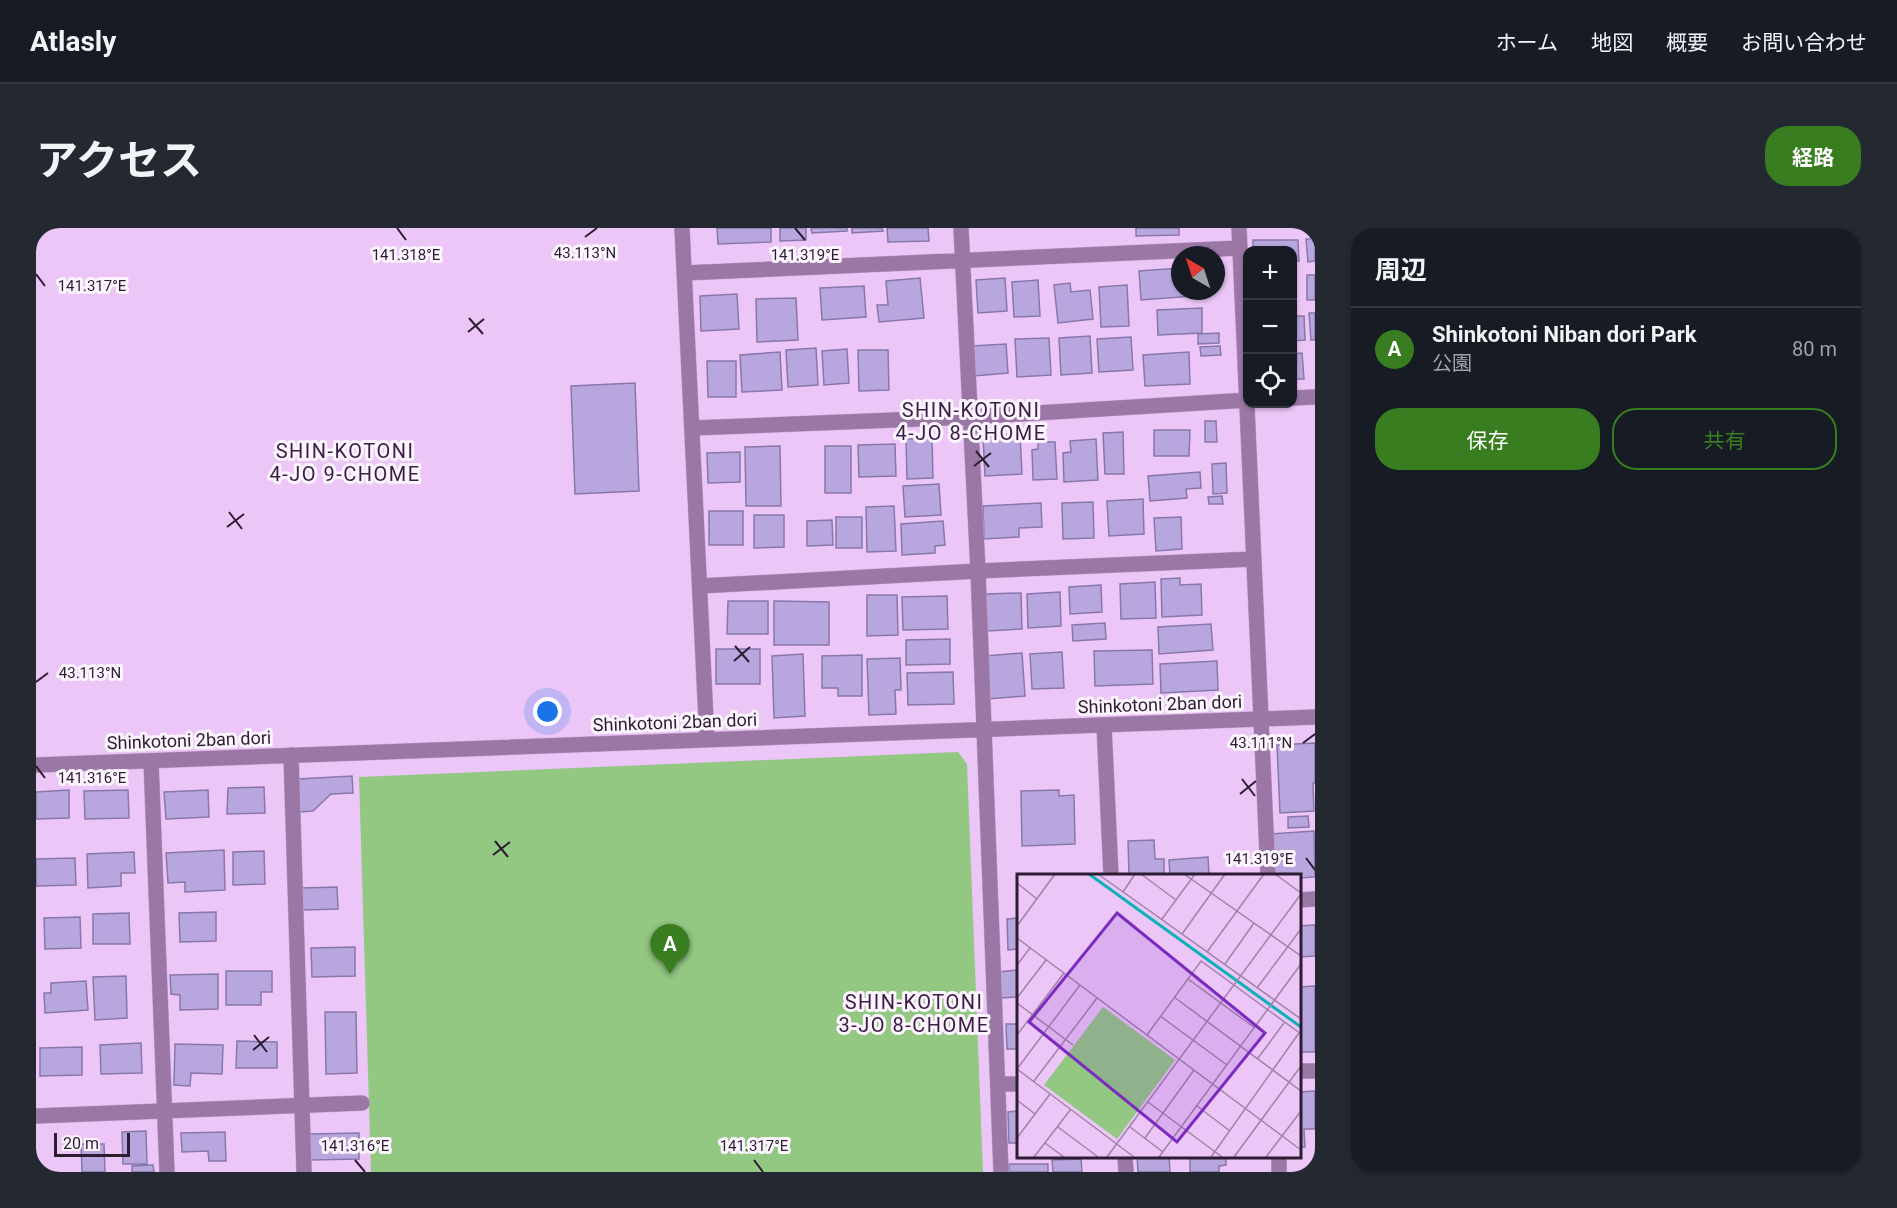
<!DOCTYPE html>
<html lang="ja">
<head>
<meta charset="utf-8">
<style>
  :root { --surface:#171b24; --page:#242831; --text:#f1f3f6; --muted:#9ea1a6; --line:#363941; --accent:#387d1f }
  body { margin:0; font-family:Roboto,"Noto Sans JP",sans-serif; background:var(--page); color:var(--text) }
  .controls { position:absolute; right:18px; top:18px; display:grid; overflow:hidden; border-radius:12px; box-shadow:0 2px 4px #0004 }
  .controls button { width:54px; height:54px; display:grid; place-items:center; padding:0; border:0; border-bottom:2px solid var(--line); background:var(--surface); color:var(--text); font:30px sans-serif }
  .compass { position:absolute; left:1135px; top:18px; width:54px; height:54px; border-radius:50%; background:var(--surface); box-shadow:0 2px 4px #0004; rotate:321deg }
  .scale { position:absolute; left:18px; bottom:15px; width:76px; box-sizing:border-box; padding-left:6px; border:3px solid #2c1d30; border-top:0; font-size:16px; line-height:21px; white-space:nowrap; color:#2c1d30; -webkit-text-stroke:4px #fcf4fe; paint-order:stroke }
  .you { position:absolute; left:512px; top:484px; width:21px; height:21px; margin:-15px; border:4px solid #fff; border-radius:50%; background:#1a73e8; box-shadow:0 0 0 9px #1a73e833 }
  .badge { display:grid; place-items:center; width:39px; height:39px; border-radius:50%; background:var(--accent); color:#fff; font-size:20px; font-weight:700 }
  .pin { position:absolute; translate:-50% -50px; filter:drop-shadow(0 2px 3px #0008) }
  .pin::after { content:''; position:absolute; top:32px; width:21px; height:18px; background:inherit; clip-path:polygon(0 0,100% 0,50% 100%) }
  .list { margin:0; padding:0; list-style:none }
  h2 { display:flex; justify-content:space-between; align-items:center; height:78px; margin:0; padding:0 24px; font-size:26px }
  h2 small { font-size:20px; font-weight:400; color:var(--muted) }
  .list li { display:grid; grid-template-columns:39px 1fr auto; gap:18px; align-items:center; box-sizing:border-box; height:84px; padding:0 24px; border-top:2px solid var(--line) }
  .list b { display:block; font-size:22px; white-space:nowrap }
  .list p { margin:0; font-size:20px; white-space:nowrap; color:var(--muted) }
  .list em { font-size:20px; font-style:normal; color:var(--muted) }
  .actions { display:flex; gap:12px; padding:18px 24px }
  .actions a { flex:1; padding:14px 0; border:2px solid var(--accent); border-radius:24px; text-align:center; font-size:21px; color:var(--accent) }
  .actions .main { background:var(--accent); color:#fff }
  .icon { flex:none; width:33px; height:33px; fill:none; stroke:currentColor; stroke-width:2; stroke-linecap:round; stroke-linejoin:round }
  .map { position:relative; flex:none; width:1279px; height:944px; overflow:hidden; border-radius:24px }
  header { display:flex; align-items:center; gap:36px; box-sizing:border-box; height:84px; padding:0 30px; background:var(--surface); border-bottom:2px solid var(--line) }
  header strong { font-size:28px }
  nav { display:flex; gap:33px; margin-inline-start:auto; font-size:21px }
  .intro { display:flex; align-items:center; justify-content:space-between; box-sizing:border-box; height:144px; padding:0 36px }
  h1 { margin:0; font-size:42px }
  .button { padding:15px 27px; border-radius:24px; background:var(--accent); color:#fff; font-size:21px; font-weight:700 }
  main { display:flex; gap:36px; padding:0 36px }
  aside { flex:1; background:var(--surface); border-radius:24px; box-shadow:0 2px 4px #0004 }
  .map>svg:first-child { display:block }
  .green { fill:#93c883 }
  .building { fill:#b8a6de; stroke:#8877ab; stroke-width:1.5 }
  .lines { fill:none; stroke-linecap:round; stroke-linejoin:round }
  .minor-casing { stroke:#c6a4d0; stroke-width:16 }
  .minor { stroke:#9b77a5; stroke-width:15 }
  .ticks { fill:none; stroke:#2c1d30; stroke-width:2 }
  .labels { text-anchor:middle; dominant-baseline:central; stroke-width:6; stroke-linejoin:round; paint-order:stroke }
  .street-label { font-size:18px; fill:#2c1d30; stroke:#fcf4fe }
  .neighbourhood-label { font-size:20px; letter-spacing:1.5px; fill:#3b1c44; stroke:#fcf4fe }
  .inset-river { fill:none; stroke:#0fb1b6; stroke-width:3 }
  .inset-road { fill:none; stroke:#a082a8; stroke-width:1.5 }
  .view { fill:#7b2cbf; fill-opacity:0.15; stroke:#7b2cbf; stroke-width:3 }
  .inset-edge { fill:none; stroke:#2c1d30; stroke-width:3 }
  .ticks-label { font-size:15px; text-anchor:middle; fill:#2c1d30; stroke:#fcf4fe; stroke-width:6; stroke-linejoin:round; paint-order:stroke }
</style>
</head>
<body>
<header>
<strong>Atlasly</strong>
<nav><a>ホーム</a><a>地図</a><a>概要</a><a>お問い合わせ</a></nav>
</header>
<div class="intro"><h1>アクセス</h1><a class="button">経路</a></div>
<main>
<div class="map">
<svg width="1279" height="944" viewBox="0 0 1279 944">
  <rect width="100%" height="100%" fill="#edc6f8"/>
  <!-- green -->
  <path class="green" d="M922 524 931 536 947 944H335L323 549Z"/>
  <!-- building -->
  <path class="building" d="M681 0H735V14L682 16Z
    M744 0H770V12L744 13Z
    M775 0H811V3L776 5Z
    M816 0H846L847 3 816 5Z
    M851 0H892L893 13 852 14Z
    M1100 0H1143V7L1100 8Z
    M1270 11H1279V33L1272 34Z
    M1217 12H1262L1263 33H1256V22H1217Z
    M1144 40V63H1170V67L1105 72 1103 43Z
    M1271 47H1279V72H1271Z
    M884 50 888 90 843 94 841 77H852L850 53Z
    M969 50 971 83 942 85 940 52Z
    M1002 52 1004 88 978 89 976 54Z
    M1034 55 1035 64 1054 62 1057 91 1022 95 1018 57Z
    M1091 57 1093 98 1065 99 1063 59Z
    M828 58 830 89 786 92 784 60Z
    M701 66 703 101 665 103 664 68Z
    M760 70 762 112 721 114 720 71Z
    M1166 80V105L1122 107 1121 82Z
    M1273 85H1279V112H1275Z
    M1256 88H1268L1269 112 1256 113Z
    M1183 105V115L1162 116V106Z
    M1054 108 1056 145 1025 147 1023 110Z
    M1095 109 1097 142 1063 144 1061 111Z
    M1013 110 1015 147 981 149 979 111Z
    M970 116 972 145 938 148 936 118Z
    M1184 118 1185 127 1165 128 1164 119Z
    M780 120 782 157 752 159 750 122Z
    M811 121 813 155 788 157 786 123Z
    M822 122H852L853 162 823 163Z
    M744 124 746 162 706 164 704 127Z
    M1153 124 1154 156 1109 158 1107 127Z
    M1266 125 1268 151H1256V126Z
    M671 133H700V169H672Z
    M599 155 603 263 539 266 535 158Z
    M1169 193H1180L1181 214H1169Z
    M1118 202H1154L1153 228H1118Z
    M1087 204 1088 246H1069L1067 205Z
    M984 206 986 246 949 248 947 209Z
    M896 210 897 250 871 251 870 211Z
    M1060 211 1062 252 1028 254 1027 225 1035 224 1034 213Z
    M1002 214H1019L1021 251 997 252 996 222 1002 221Z
    M859 216 860 248 823 249 822 217Z
    M744 218 745 278H710L709 219Z
    M789 218H815V265H789Z
    M704 224V254L672 255 671 225Z
    M1190 235 1191 265 1177 266 1176 236Z
    M1164 244 1165 260 1150 261 1151 270 1114 273 1112 248Z
    M903 256 905 287 869 289 867 258Z
    M1186 268 1187 276H1173L1172 269Z
    M1107 271 1108 306 1073 308 1071 273Z
    M1057 274 1058 310 1027 311 1026 275Z
    M1005 275 1006 299 983 300V309L948 311 947 278Z
    M858 278 860 323 831 324 830 279Z
    M673 283H707V317H673Z
    M718 287H748V319L718 320Z
    M800 289H826V320H800Z
    M1145 289 1146 321 1120 323 1118 290Z
    M796 292 797 317 771 318V293Z
    M907 293 909 317 899 318V325L866 327 865 296Z
    M1144 350V357L1165 356 1166 387 1126 389 1125 351Z
    M1119 354 1120 390 1085 391 1084 356Z
    M1065 357 1066 384 1034 386 1033 359Z
    M1024 364 1025 398 992 400 991 366Z
    M985 365 986 401 951 403 949 366Z
    M831 367H861L862 407 831 408Z
    M911 368 912 401 867 402 866 369Z
    M692 373H732V406H691Z
    M738 373 793 374V417H738Z
    M1069 395 1070 411 1037 413 1036 397Z
    M1175 396 1177 422 1123 426 1122 399Z
    M914 411V436L870 437V412Z
    M680 421H724V456H680Z
    M1116 422 1117 456 1059 458 1058 423Z
    M1026 424 1028 460 996 461 994 426Z
    M986 425 989 468 952 471 949 428Z
    M767 426 769 488 738 490 736 428Z
    M826 427V468H802V460H786V428Z
    M864 430 865 462H859L860 486 833 487 831 431Z
    M1181 433 1182 462 1125 465 1124 436Z
    M917 444 918 476 872 477 871 445Z
    M1279 515V555H1277L1278 583 1244 585 1241 517Z
    M316 548 317 565 295 566 277 583 263 584 262 551Z
    M228 559 229 585 191 586 192 560Z
    M33 562V590L0 591V564Z
    M92 562 93 590 49 591 48 563Z
    M172 562 173 589 130 591 128 564Z
    M1023 562V568L1038 567 1039 616 986 618 985 563Z
    M1272 588 1273 599 1252 600V589Z
    M1278 603 1279 649 1262 650V647H1236L1234 606Z
    M1118 612 1119 631H1128V647H1093L1092 613Z
    M188 622 189 662 149 664V654L132 655 130 625Z
    M228 623 229 656 197 657V624Z
    M98 624 99 645H85V658L52 660 51 626Z
    M1172 629 1173 647H1134L1133 632Z
    M39 630 40 657 0 658V631Z
    M301 659 302 681 266 682V660Z
    M180 684V713L144 714 143 685Z
    M93 685 94 716H57V686Z
    M44 689 45 720 9 721 8 690Z
    M982 690V721L972 722 971 691Z
    M1279 697V728L1262 729V698Z
    M319 719V748L276 749 275 720Z
    M982 742V769L964 770 962 744Z
    M190 743H236V764H225V777H190Z
    M182 746V781L144 782V767L135 766 134 747Z
    M90 748 91 790 59 792 57 749Z
    M50 753 52 782 9 785 8 765H15V755Z
    M1279 758V824H1262V759Z
    M289 784H320L321 845 290 846Z
    M970 796H982V821H971Z
    M201 813 241 814V840H200Z
    M105 815 106 845 65 846 64 817Z
    M139 816 187 817 186 846 155 845 154 858 138 857Z
    M46 819V847L4 848V820Z
    M1279 863V901H1268L1269 919H1262V864Z
    M982 883V915H973L972 884Z
    M110 903 111 936H87L86 904Z
    M189 904 190 933H173L172 923 146 924 145 905Z
    M323 905V931L274 932V906Z
    M45 916H68L69 944H46Z
    M1090 928H1133L1134 944H1102L1101 928Z
    M1154 928H1190V937L1183 938V944H1154Z
    M1045 931 1046 944H1017L1016 932Z
    M973 936H1012V944H973Z
    M117 937 118 944H96V938Z"/>
  <g class="lines">
    <defs>
      <path id="minor" d="M646 0 671 512
        M925 0 942 343 965 944
        M1203 0 1232 647
        M648 45 1204 20
        M1256 170 1279 169
        M656 200 934 189 1212 172
        M664 358 942 343 1218 331
        M1068 497 1075 647
        M255 527 268 944
        M115 533 131 944
        M0 537 1279 489
        M1262 672 1279 671
        M1262 843H1279
        M963 856H982
        M0 888 326 875
        M1089 928 1090 944
        M1243 928V944"/>
    </defs>
    <!-- minor casing -->
    <use href="#minor" class="minor-casing"/>
    <!-- minor -->
    <use href="#minor" class="minor"/>
  </g>
  <!-- ticks -->
  <path class="ticks" d="M361 0 370 12M759 0 769 12M549 9 561 0M0 46 9 58M433 90 447 106M432 104 448 91M940 223 953 239M938 238 955 225M193 284 206 301M191 299 208 286M699 418 713 434M698 433 714 419M0 454 12 445M1267 515 1279 506M0 538 9 550M1206 551 1219 568M1204 566 1220 553M459 613 472 629M457 627 474 614M1270 630 1279 642M218 807 231 824M217 822 233 809M319 932 329 944M718 932 727 944"/>
  <g class="labels">
    <!-- street labels -->
    <g class="street-label">
      <text transform="translate(1124 476) rotate(-2)">Shinkotoni 2ban dori</text>
      <text transform="translate(639 494) rotate(-2)">Shinkotoni 2ban dori</text>
      <text transform="translate(153 512) rotate(-2)">Shinkotoni 2ban dori</text>
    </g>
    <!-- neighbourhood labels -->
    <g class="neighbourhood-label">
      <text x="935" y="182">SHIN-KOTONI<tspan x="935" dy="23">4-JO 8-CHOME</tspan></text>
      <text x="309" y="223">SHIN-KOTONI<tspan x="309" dy="23">4-JO 9-CHOME</tspan></text>
      <text x="878" y="774">SHIN-KOTONI<tspan x="878" dy="23">3-JO 8-CHOME</tspan></text>
    </g>
  </g>
  <!-- overview -->
  <g transform="translate(981 646)">
    <rect width="284" height="284" fill="#edc6f8"/>
    <path d="M86 133 158 186 100 265 27 211Z" fill="#93c883"/>
    <path class="inset-river" d="M72 0 284 153"/>
    <path class="inset-road" d="M81 0 284 145M124 0 159 26M167 0 284 82M258 0 284 19M0 9 20 25M106 18 118 0M145 45 178 0M0 52 38 0M165 60 208 0M0 64 284 276M190 78 247 0M208 90 237 49M0 91 13 74M171 105 238 154M240 114 284 55M157 123 284 217M0 124 29 86M0 129 56 171M143 142 210 191M0 161 47 99M130 161 184 87 284 160M241 184 267 149M0 195 117 283M0 195 63 111M17 207 80 124M0 226 18 240M131 228 205 283M180 232 213 257M41 253 81 283M113 253 146 278M0 264 33 220M128 264 177 196M28 269 47 283M17 283 54 235M90 283 284 20M142 283 284 90M194 283 282 159M217 283 284 192M249 283 284 237"/>
    <path class="view" d="M100 39 248 159 160 268 12 148Z"/>
    <rect width="284" height="284" class="inset-edge"/>
  </g>
  <g class="ticks-label">
    <text x="549" y="30">43.113°N</text>
    <text x="370" y="32">141.318°E</text>
    <text x="769" y="32">141.319°E</text>
    <text x="56" y="63">141.317°E</text>
    <text x="54" y="450">43.113°N</text>
    <text x="1225" y="520">43.111°N</text>
    <text x="56" y="555">141.316°E</text>
    <text x="1223" y="636">141.319°E</text>
    <text x="319" y="923">141.316°E</text>
    <text x="718" y="923">141.317°E</text>
  </g>
</svg>
<div class="controls">
<button>+</button>
<button>−</button>
<button><svg class="icon" aria-label="locate" viewBox="0 0 24 24"><circle cx="12" cy="12" r="6"/><path d="M12 2v4M12 18v4M2 12h4M18 12h4"/></svg></button>
</div>
<svg class="compass" viewBox="-18 -18 36 36"><path d="M0-13l5 13h-10z" fill="#e53935"/><path d="M0 13l5-13h-10z" fill="#9ea1a6"/></svg>
<div class="scale">20 m</div>
<div class="you"></div>
<div class="pin badge" style="left:634px;top:746px">A</div>
</div>
<aside>
<h2>周辺<small></small></h2>
<ul class="list">
<li><span class="badge">A</span><div><b>Shinkotoni Niban dori Park</b><p>公園</p></div><em>80 m</em></li>
</ul>
<div class="actions"><a class="main">保存</a><a>共有</a></div>
</aside>
</main>
</body>
</html>
